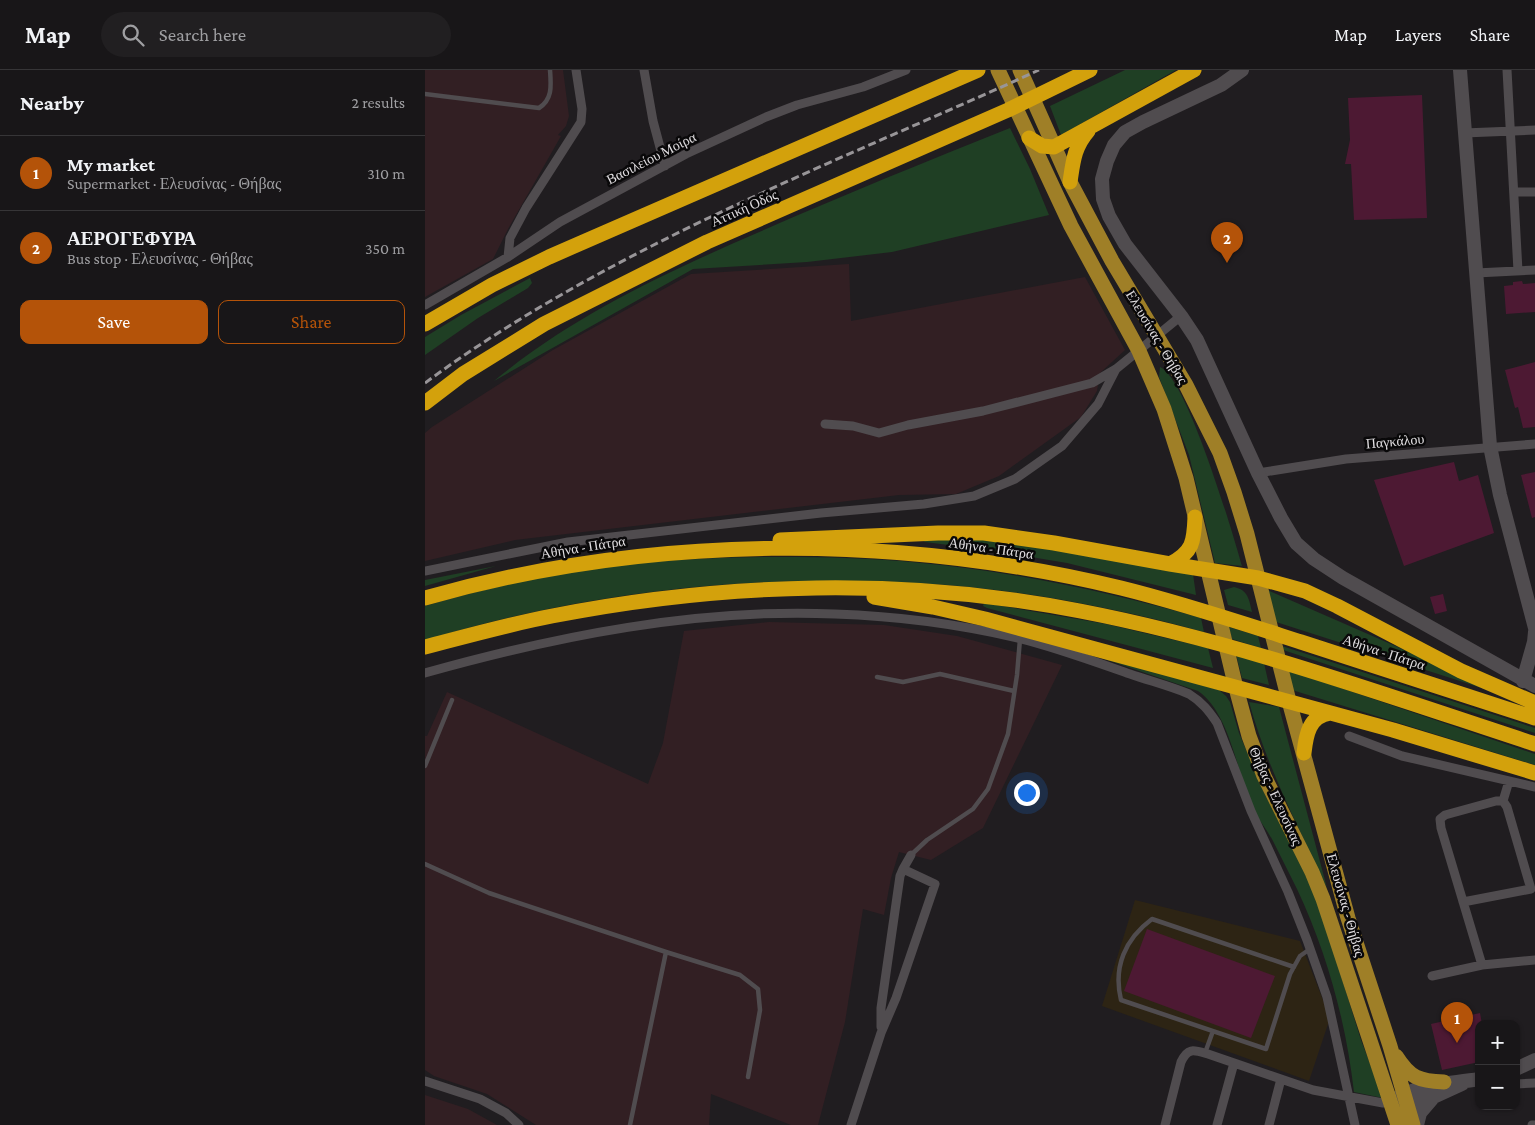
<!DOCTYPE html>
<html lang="en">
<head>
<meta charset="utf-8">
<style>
  :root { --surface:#181618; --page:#211f21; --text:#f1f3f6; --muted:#9f9fa2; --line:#363537; --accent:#b45309 }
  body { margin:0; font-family:"Crimson Pro",serif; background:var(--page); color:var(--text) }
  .controls { position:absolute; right:15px; bottom:15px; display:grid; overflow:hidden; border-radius:10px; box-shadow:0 1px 4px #0004 }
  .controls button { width:45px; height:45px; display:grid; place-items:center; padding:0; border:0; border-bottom:1px solid var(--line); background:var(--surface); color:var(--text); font:25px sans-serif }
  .you { position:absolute; left:601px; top:722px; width:18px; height:18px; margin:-12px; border:4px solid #fff; border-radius:50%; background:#1a73e8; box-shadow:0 0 0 8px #1a73e833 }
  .badge { display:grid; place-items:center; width:32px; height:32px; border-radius:50%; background:var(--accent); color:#fff; font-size:16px; font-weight:700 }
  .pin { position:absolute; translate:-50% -41px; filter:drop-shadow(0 1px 2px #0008) }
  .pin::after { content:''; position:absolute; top:26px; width:18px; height:15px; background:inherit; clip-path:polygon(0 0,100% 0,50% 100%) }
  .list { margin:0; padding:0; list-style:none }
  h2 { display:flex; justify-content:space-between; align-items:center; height:65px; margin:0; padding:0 20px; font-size:21px }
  h2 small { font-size:16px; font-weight:400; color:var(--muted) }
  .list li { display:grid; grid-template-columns:32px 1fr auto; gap:15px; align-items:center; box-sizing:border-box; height:75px; padding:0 20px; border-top:1px solid var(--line) }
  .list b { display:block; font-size:19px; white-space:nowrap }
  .list p { margin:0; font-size:16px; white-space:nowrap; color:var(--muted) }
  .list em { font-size:16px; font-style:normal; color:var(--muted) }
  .actions { display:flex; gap:10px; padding:15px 20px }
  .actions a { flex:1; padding:11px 0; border:1px solid var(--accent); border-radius:10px; text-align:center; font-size:18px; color:var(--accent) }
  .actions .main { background:var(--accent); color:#fff }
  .icon { flex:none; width:28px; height:28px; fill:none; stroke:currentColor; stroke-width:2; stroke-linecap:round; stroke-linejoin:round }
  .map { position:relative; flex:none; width:1110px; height:1055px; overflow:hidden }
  header { display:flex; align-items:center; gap:30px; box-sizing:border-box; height:70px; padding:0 25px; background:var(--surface); border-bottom:1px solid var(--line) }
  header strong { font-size:24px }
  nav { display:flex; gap:28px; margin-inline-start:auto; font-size:18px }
  .search { width:350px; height:45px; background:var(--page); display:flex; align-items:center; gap:12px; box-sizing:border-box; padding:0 18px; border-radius:28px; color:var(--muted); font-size:19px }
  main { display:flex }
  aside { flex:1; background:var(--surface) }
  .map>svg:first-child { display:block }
  .commercial { fill:#2d2414 }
  .industrial { fill:#321f23 }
  .green { fill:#1f3f24 }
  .building { fill:#4d1933 }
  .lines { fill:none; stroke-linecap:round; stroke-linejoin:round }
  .lane { stroke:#504c4f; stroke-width:4.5 }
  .street { stroke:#504c4f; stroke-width:9 }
  .secondary { stroke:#504c4f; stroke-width:14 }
  .primary { stroke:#9f7f27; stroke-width:15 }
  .highway { stroke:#d3a10c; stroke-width:15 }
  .rail { stroke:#989598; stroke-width:3; stroke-dasharray:8 4; stroke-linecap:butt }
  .labels { text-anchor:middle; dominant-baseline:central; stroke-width:5; stroke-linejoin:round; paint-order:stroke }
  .street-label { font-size:14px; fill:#e1dee1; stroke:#090809 }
</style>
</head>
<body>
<header>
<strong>Map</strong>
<div class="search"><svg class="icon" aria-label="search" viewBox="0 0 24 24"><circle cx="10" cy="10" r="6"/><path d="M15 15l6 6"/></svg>Search here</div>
<nav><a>Map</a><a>Layers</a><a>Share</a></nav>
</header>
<main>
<aside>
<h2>Nearby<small>2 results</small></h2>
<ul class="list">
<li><span class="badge">1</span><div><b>My market</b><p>Supermarket · Ελευσίνας - Θήβας</p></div><em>310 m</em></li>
<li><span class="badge">2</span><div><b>ΑΕΡΟΓΕΦΥΡΑ</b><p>Bus stop · Ελευσίνας - Θήβας</p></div><em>350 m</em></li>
</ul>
<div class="actions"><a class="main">Save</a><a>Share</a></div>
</aside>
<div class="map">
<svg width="1110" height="1055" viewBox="0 0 1110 1055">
  <rect width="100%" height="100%" fill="#201d20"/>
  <!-- commercial -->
  <path class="commercial" d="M710 830 875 871 905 948 884 1011 677 936Z"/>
  <!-- industrial -->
  <path class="industrial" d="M0 0H138L144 46 141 56 133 65 136 66 83 159 68 189 0 227Z
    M424 194 426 251 660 207 700 280 675 303 672 321 656 347 574 406 531 424 474 425 90 470 0 491V363L7 357 128 280 266 204Z
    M344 552 459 555 532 566 637 595 558 758 506 790 474 782 466 808 459 845 438 839 420 952 393 1055H366L286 1024 284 1055H111L62 1024 9 1006 0 1000V666H2L22 622 223 714 238 673 259 561Z
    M0 1025 43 1039 72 1055H0Z"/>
  <!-- green -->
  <path class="green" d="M700 0H751L636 65 625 36Z
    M585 58 605 99 624 145 467 182 382 192 268 199 69 311C147 246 240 203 332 163 416 126 500 92 585 58Z
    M105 208 107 213 103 218 53 248 0 285V267L36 245Z
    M735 297C762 308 808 464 817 496L790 493 764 385 734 307Z
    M559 468 768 504 771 525 642 493 563 480 500 472 497 470Z
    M355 487C402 487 449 488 496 493 591 502 684 522 776 548L779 562C695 539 609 522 522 515 389 505 254 512 123 539 82 547 41 558 0 570V536C69 516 142 500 214 493 261 489 308 487 355 487Z
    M71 496 0 516V510Z
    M809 517C823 520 824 529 827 542L803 535 799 520Z
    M840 519 991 585 1066 621 851 552Z
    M559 533 681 554 783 578 788 598 562 538 558 536Z
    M804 557 833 566 836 578 807 569Z
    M857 576 1110 658V663L858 580Z
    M653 580 794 620 801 626 805 632 814 663 829 699 841 727 862 762 896 841 936 970 958 1028 929 1022C921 952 902 883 872 819 864 803 856 787 848 771 842 760 834 750 828 739 812 703 805 643 773 621Z
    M811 584 839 593 844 615 817 608Z
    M863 600 1110 684V695L867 620Z
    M824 632 854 637 902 818C873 757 842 697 824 632Z"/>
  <!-- building -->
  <path class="building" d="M997 25 1002 148 929 150 926 94H920L925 70 923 28Z
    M1097 211 1098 214 1110 213V242L1081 244 1079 216 1088 215V212Z
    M1110 292V357L1098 358 1093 337 1090 338 1080 300Z
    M1029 392 1034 411 1053 405 1069 463 979 496 949 410Z
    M1110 402V447L1107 448 1096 405Z
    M1018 524 1022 541 1010 544 1005 527Z
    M722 859 850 906 826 968 699 921Z
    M1055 943 1057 954H1054V992L1017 1000 1006 954Z"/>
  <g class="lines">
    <!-- lane -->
    <path class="lane" d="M0 24 114 38C128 29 126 15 125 0
      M452 607 478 612 515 604 589 621
      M0 696 27 630
      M486 785 502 770 548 739 563 719 583 664 592 605 595 569
      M0 794 64 823 241 882 315 905 333 919 335 940 323 1007
      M869 897 727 849C700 869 688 897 696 930L841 979 865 904 875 886 885 879
      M780 983 788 961
      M205 1055 241 882"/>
    <!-- street -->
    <path class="street" d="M219 0 228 51 240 96
      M1082 0 1093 201
      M1039 63 1110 60
      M1090 122H1110
      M83 187 85 168 101 138 156 52 157 39 151 0
      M1051 203 1110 200
      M0 235 83 187 135 152 261 84 341 47 372 35 438 17 481 0
      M400 354 428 356 454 363 483 355 558 341 667 313 691 299 756 246
      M833 403 921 389 1110 374
      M0 501 143 472 396 443 499 434 549 426 590 409 637 376 673 334 691 299
      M0 603C132 566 272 538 410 544 471 546 533 554 593 568 630 577 668 591 705 604 725 611 745 616 764 624 777 632 784 641 792 653L826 741 863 822 882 870 902 927 930 1055
      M924 666 977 686 1110 717
      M1078 731H1071L1020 745 1015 749 1016 758 1057 895 1110 890
      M1038 832 1106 819 1082 737 1078 731 1084 711
      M1007 906 1057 895
      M456 957V938L475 806 478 799
      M0 1011 55 1029 81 1043 94 1055
      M1091 1014 1110 1013
      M426 1055 456 963 471 928 510 814 478 799 486 785
      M740 1055 756 992C763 977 769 980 783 984L888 1020 958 1033 965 1032
      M792 1055 809 993
      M844 1055 856 1009
      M1107 1055H1110"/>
    <!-- secondary -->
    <path class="secondary" d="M817 0 796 15 718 52 700 62 689 75 682 91 677 109 678 129 684 146 700 174 756 246 772 270 833 403 856 448 871 473 889 489 918 508 1110 616
      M1035 0 1065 376 1075 425 1110 558
      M1098 611 1109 572 1110 562
      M1091 999 1110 990
      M970 1029C996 1013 1024 1014 1054 1009
      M970 1032 1000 1031 1037 1014
      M992 1055 995 1043 1007 1029"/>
    <!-- primary -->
    <path class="primary" d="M573 0 646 156 714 281 739 339 761 408 811 618 824 666 839 706 887 802 898 829 973 1055
      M595 0 645 112 687 191 761 315 795 383 809 422 822 464 864 631 923 848 965 976 988 1055
      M971 986C985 1008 994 1011 1019 1012"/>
    <!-- highway -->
    <path class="highway" d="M604 68 617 76 629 77 769 0
      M645 112C648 92 649 77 663 61
      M0 254 67 215 124 187 553 0
      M0 333 38 304 119 254 282 172 583 40 665 0
      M355 470 513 463H559L629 473 745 494 833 508 880 521 912 536 1036 601 1110 633
      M745 494C768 482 769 472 770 447
      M449 527 508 537 560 549 968 660 1110 703
      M0 528C225 464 468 463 696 518 757 533 817 553 876 572 954 597 1032 623 1110 648
      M0 577C42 566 85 554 127 546 300 512 482 507 655 541 811 571 960 625 1110 674
      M879 683C881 665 884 646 905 643"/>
    <!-- rail -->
    <path class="rail" d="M0 313C186 176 406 95 614 0"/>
  </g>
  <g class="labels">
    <!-- street labels -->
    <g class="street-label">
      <text transform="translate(226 88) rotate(-27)">Βασιλείου Μοίρα</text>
      <text transform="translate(319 138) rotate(-24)">Αττική Οδός</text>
      <text transform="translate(732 267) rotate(59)">Ελευσίνας - Θήβας</text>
      <text transform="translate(970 371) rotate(-5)">Παγκάλου</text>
      <text transform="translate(158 477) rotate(-9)">Αθήνα - Πάτρα</text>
      <text transform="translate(566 478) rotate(8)">Αθήνα - Πάτρα</text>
      <text transform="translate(959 582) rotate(18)">Αθήνα - Πάτρα</text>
      <text transform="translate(851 726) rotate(65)">Θήβας - Ελευσίνας</text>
      <text transform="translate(921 835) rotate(74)">Ελευσίνας - Θήβας</text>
    </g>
  </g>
</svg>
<div class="controls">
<button>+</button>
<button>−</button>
</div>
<div class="you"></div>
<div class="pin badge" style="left:1032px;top:973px">1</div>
<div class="pin badge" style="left:802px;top:193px">2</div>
</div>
</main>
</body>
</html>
